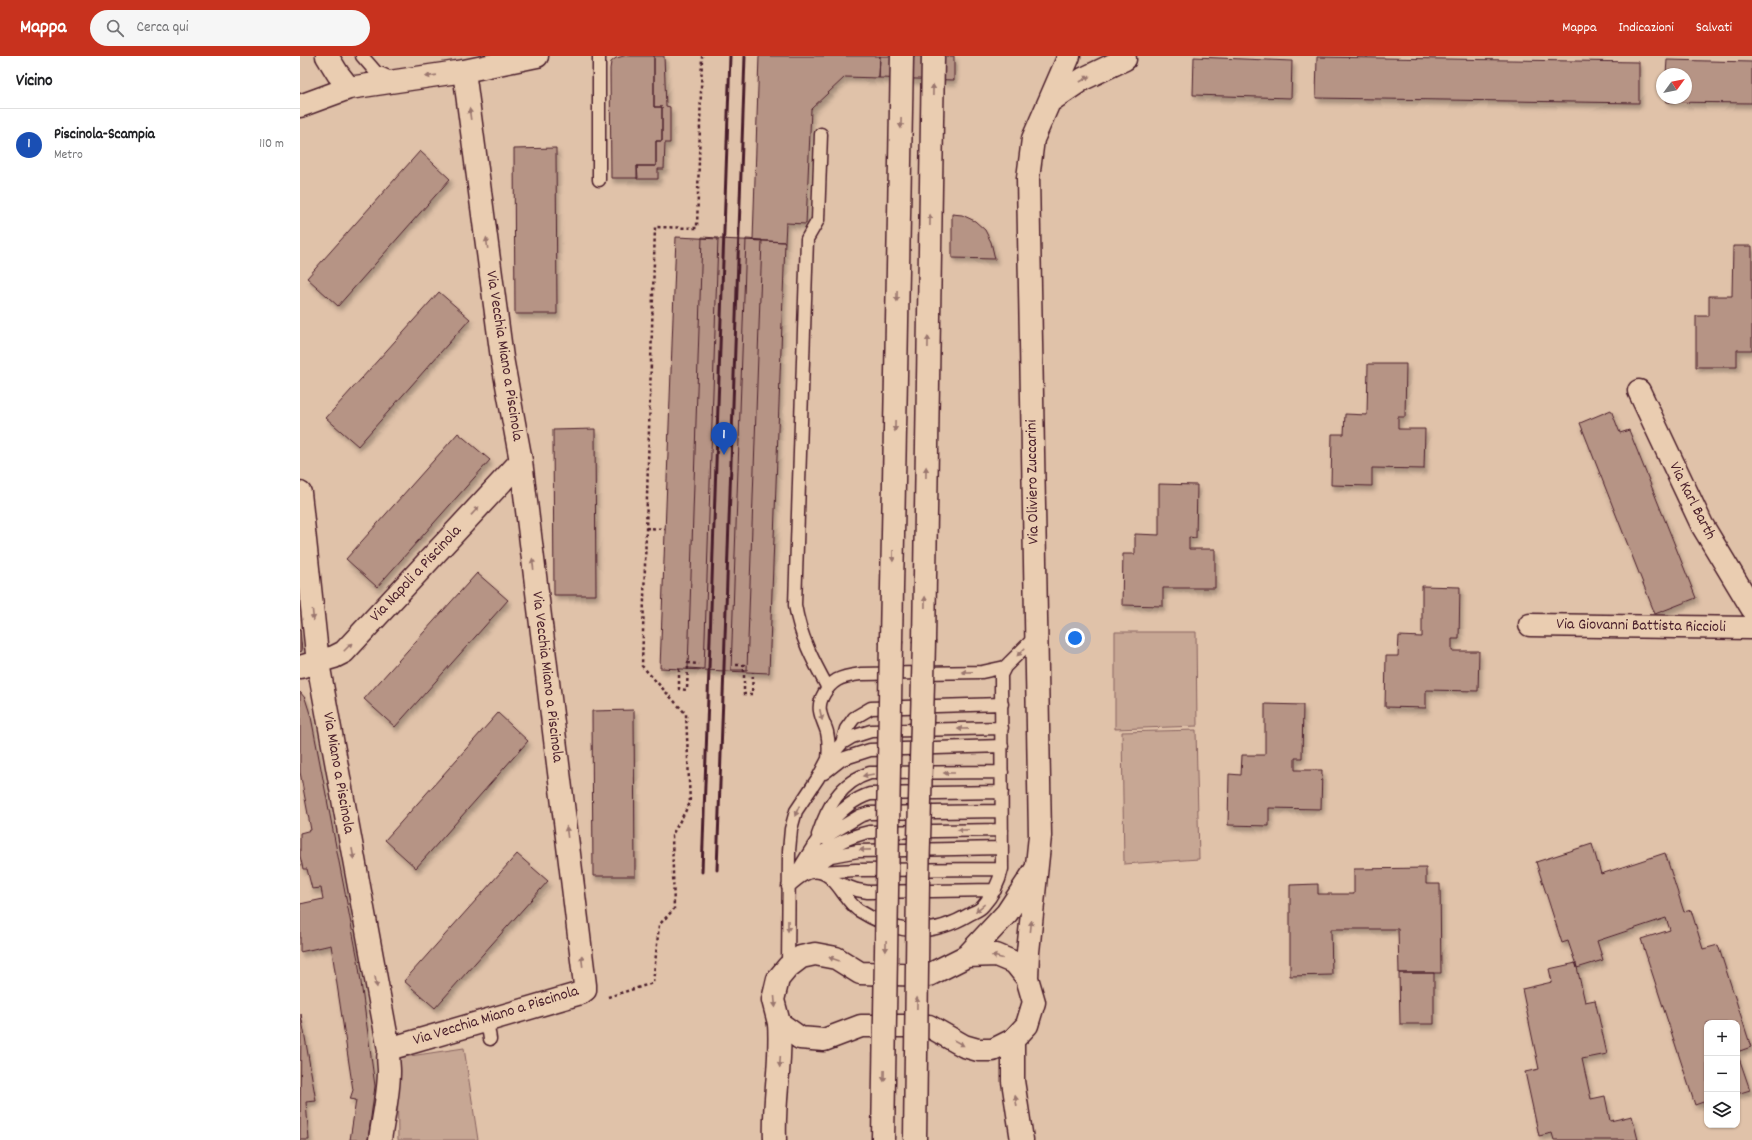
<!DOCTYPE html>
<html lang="it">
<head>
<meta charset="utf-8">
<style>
  :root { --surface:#fff; --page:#f6f6f6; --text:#202124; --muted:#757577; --line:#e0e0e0; --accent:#c8321e }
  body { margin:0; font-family:Dekko,sans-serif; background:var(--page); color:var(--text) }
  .controls { position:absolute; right:12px; bottom:12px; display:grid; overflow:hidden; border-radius:8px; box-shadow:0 1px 3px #0004 }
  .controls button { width:36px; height:36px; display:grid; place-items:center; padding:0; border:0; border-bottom:1px solid var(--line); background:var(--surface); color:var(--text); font:20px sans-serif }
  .compass { position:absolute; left:1356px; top:12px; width:36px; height:36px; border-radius:50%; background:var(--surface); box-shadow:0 1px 3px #0004; rotate:57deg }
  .you { position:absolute; left:775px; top:582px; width:14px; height:14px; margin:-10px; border:3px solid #fff; border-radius:50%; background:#1a73e8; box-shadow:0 0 0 6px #1a73e833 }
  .badge { display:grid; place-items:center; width:26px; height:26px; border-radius:50%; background:var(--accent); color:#fff; font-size:13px; font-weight:700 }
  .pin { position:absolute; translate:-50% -33px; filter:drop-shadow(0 1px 2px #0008) }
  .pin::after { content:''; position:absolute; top:21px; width:14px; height:12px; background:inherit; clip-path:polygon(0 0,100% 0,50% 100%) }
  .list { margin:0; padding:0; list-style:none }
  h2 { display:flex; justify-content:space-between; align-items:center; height:52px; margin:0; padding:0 16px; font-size:17px }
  h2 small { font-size:13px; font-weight:400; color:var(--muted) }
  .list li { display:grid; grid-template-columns:26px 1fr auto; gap:12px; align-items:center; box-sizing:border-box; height:72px; padding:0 16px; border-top:1px solid var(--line) }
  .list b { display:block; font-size:15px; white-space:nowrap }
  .list p { margin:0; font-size:13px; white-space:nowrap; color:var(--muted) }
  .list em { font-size:13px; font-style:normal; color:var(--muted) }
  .icon { flex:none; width:22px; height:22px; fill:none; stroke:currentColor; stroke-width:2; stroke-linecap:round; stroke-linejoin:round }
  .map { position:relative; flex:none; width:1452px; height:1084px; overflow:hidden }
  header { display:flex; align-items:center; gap:24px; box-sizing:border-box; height:56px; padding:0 20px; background:var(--accent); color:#fff }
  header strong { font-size:19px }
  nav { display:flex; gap:22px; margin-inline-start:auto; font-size:14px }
  .search { width:280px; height:36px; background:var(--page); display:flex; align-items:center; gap:10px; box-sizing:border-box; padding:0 14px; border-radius:22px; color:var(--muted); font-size:15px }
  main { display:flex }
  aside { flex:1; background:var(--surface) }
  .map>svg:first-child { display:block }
  .green { fill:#c7a794; stroke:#886360 }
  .building { fill:#b69485; stroke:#4a1f2b; filter:url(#shadow) }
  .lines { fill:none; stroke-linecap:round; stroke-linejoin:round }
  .service-casing { stroke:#4a1f2b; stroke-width:15 }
  .minor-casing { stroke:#4a1f2b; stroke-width:25 }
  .secondary-casing { stroke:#4a1f2b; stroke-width:25 }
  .trunk-casing { stroke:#4a1f2b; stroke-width:25 }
  .path { stroke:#4a1f2b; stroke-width:2.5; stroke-dasharray:3 3; stroke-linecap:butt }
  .service { stroke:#eacdb1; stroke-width:12 }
  .minor { stroke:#eacdb1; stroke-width:22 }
  .secondary { stroke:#eacdb1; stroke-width:22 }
  .trunk { stroke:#eacdb1; stroke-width:22 }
  .rail { stroke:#4a1f2b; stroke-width:3 }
  .trunk-bridge-casing { stroke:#4a1f2b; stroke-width:25; stroke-linecap:butt }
  .trunk-bridge { stroke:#eacdb1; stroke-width:22 }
  .oneway { fill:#9a766e }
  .labels { text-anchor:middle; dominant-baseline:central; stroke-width:3; stroke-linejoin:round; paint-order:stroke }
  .street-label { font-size:16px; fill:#4a1f2b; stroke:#eacdb1 }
</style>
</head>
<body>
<header>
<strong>Mappa</strong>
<div class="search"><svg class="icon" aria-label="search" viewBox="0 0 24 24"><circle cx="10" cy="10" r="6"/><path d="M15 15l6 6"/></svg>Cerca qui</div>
<nav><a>Mappa</a><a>Indicazioni</a><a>Salvati</a></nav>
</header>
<main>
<aside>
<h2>Vicino<small></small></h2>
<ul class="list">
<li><span class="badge" style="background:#1a4fb4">1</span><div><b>Piscinola-Scampia</b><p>Metro</p></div><em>110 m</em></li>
</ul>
</aside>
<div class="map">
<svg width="1452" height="1084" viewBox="0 0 1452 1084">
  <defs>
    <filter id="shadow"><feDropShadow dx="2.5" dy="4.5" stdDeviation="2" flood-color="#0004"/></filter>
  </defs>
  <rect width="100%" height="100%" fill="#e0c2a9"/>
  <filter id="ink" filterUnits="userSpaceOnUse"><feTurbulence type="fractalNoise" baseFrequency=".025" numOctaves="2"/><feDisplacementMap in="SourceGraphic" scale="8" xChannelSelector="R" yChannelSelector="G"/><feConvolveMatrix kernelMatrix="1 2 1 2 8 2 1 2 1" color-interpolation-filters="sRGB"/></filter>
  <g filter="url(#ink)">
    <!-- green -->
    <path class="green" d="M815 576H896L897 670 815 673Z
      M896 674 899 803 824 808 822 676Z
      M164 992 178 1084H98L97 1002Z"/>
    <!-- building -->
    <path class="building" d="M324 0H354V51H362V85H356V110H337L338 122H311L310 13 311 6 316 2Z
      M354 0H364L366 50 370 51V87H365L364 113H358V123H337V110H356V85H362V51H354Z
      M459 0H580L579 22 545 21 511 53 506 168 486 167 485 186 453 184Z
      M580 0H654V24L579 22Z
      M894 1 992 5 991 42 893 39Z
      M1017 1 1339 6V47L1016 42Z
      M1367 4 1452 6V47L1366 46V42H1386V18H1366Z
      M256 92 257 258H215L214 93Z
      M120 95 150 123 38 250 7 222Z
      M652 158 662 159 675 165 685 174 691 186 695 203 652 202Z
      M376 181 485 186 469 617 360 612Z
      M402 181 418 182 404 613 388 612Z
      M446 183 462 184 447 614H431Z
      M1433 190H1452V294H1437V311H1396V260H1409V240H1432Z
      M139 236 170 263 58 390 26 362Z
      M1068 308H1106L1105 361H1098V373H1125L1124 413 1072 412V430L1031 429 1032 378H1044L1045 358 1067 359Z
      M1311 354 1320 377 1329 374 1396 542 1355 558 1280 367Z
      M295 373 296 539H254L253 374Z
      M158 377 190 404 77 531 46 503Z
      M859 428 897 429 896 482 889 481V493H915V532H863V550L822 549 823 498H835V478L859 479Z
      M177 517 208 544 95 671 64 643Z
      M1122 530 1160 531 1159 583H1152V595H1179L1178 635 1126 634V652L1085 651 1086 600H1098L1099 580 1122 581Z
      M0 573 2 595 0 596Z
      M0 636 5 642 11 661 58 904 75 1030 68 1084H50L56 1044 50 1043 53 1034 31 889 0 896V848L23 843 21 832 12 833 7 813H3L0 800V777L11 774 0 716Z
      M965 648 1003 649 1002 702H995V714H1022L1021 753 969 752V770L928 769 929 718 941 719 942 699H965Z
      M334 654 335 820H293L292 655Z
      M198 657 228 685 116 812 85 784Z
      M1292 788 1301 818 1365 797 1384 856 1391 854 1403 893 1418 889 1451 991 1437 996 1450 1034 1437 1038V967H1407V1048L1406 1045 1395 1049 1341 883 1370 874 1366 862 1297 885 1303 904 1277 912 1268 885 1262 887 1236 806Z
      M217 798 248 825 135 952 104 925Z
      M1126 812V828H1140L1141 917H1099L1098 873H1031L1032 919 990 920V829L1018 828V838H1054V813Z
      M1276 907 1285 946 1295 944 1307 998 1282 1003 1291 1043 1305 1040 1310 1065 1332 1060 1338 1084H1254L1252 1077 1239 1080 1225 1016 1239 1013 1222 933 1252 926 1249 913Z
      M1099 917H1134V968H1100Z
      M1 958 16 1045 6 1046 9 1084H0Z"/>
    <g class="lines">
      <defs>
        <path id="service" d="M62 0 75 15 93 23
          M299 0V124
          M521 78 518 164 507 183 495 549C500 580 513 605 528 632
          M542 687 552 681 571 675 702 672
          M528 703C529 694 529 685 527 676 525 669 521 662 520 655 518 644 527 630 537 624 544 620 553 619 561 618L682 616 705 611
          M524 717 542 703 570 694 702 690
          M518 779C527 752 540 726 570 717L702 716
          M523 782 560 760 569 757 701 755
          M506 806C526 793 546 781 569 776L702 774
          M510 814 531 800 558 795 702 792
          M519 816 556 814 702 813
          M492 825C510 795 534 749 570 738L702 736
          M533 825 557 834 568 836 695 834
          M488 831C496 824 507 813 519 816 537 820 544 844 558 854 571 862 587 870 603 873 627 877 650 870 670 858 674 856 680 854 683 850 693 839 699 827 702 813L701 619 705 611 736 580
          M488 911 489 795 491 773 496 755 518 722 528 703 542 687 546 673 554 662 571 652 702 648
          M187 964 190 983"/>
        <path id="minor" d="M27 0 38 18 49 32
          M0 50 49 32 164 15 237 0
          M1339 335 1402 469 1452 552
          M0 437 18 607 89 994
          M1230 569 1452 572
          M0 611 34 601 44 596 221 405
          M80 1084C83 1062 89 1038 89 1015 89 1007 86 997 92 992L281 937 285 934V929L221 405 202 302 164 15"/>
        <path id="secondary" d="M752 44 783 23 825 3
          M667 900 707 857 736 813
          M727 922 715 907 696 899 667 900 629 919 560 917 536 902 515 898 501 901 488 911 478 923 473 944 479 967 500 982 524 984 561 970H629L664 990 678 994H693L713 984 727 969 734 946 727 922 728 896 740 780 728 122 733 83 769 0
          M713 984V1025L722 1084"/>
        <path id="trunk" d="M591 585 602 0
          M624 585 633 0
          M475 1084C473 1044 482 1007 479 967"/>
      </defs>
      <!-- service casing -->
      <use href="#service" class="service-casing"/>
      <!-- minor casing -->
      <use href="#minor" class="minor-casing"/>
      <!-- secondary casing -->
      <use href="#secondary" class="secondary-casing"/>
      <!-- trunk casing -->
      <use href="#trunk" class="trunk-casing"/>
      <!-- path -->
      <path class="path" d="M346 472 365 473
        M436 609H444V638H452L453 616
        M379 613V633L387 634 388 607 399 608
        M308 941 353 927 359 869 374 853 372 779 390 747 386 658 342 610 355 171 397 172 402 0"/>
      <!-- service -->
      <use href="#service" class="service"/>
      <!-- minor -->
      <use href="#minor" class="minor"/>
      <!-- secondary -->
      <use href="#secondary" class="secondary"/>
      <!-- trunk -->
      <use href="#trunk" class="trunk"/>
      <!-- rail -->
      <path class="rail" d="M417 814 445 0
        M402 816 430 0"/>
      <defs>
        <path id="trunk-bridge" d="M583 1084 591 585
          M615 1084 618 824 624 585"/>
      </defs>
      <!-- trunk-bridge casing -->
      <use href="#trunk-bridge" class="trunk-bridge-casing"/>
      <!-- trunk-bridge -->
      <use href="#trunk-bridge" class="trunk-bridge"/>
    </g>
    <!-- one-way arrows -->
    <defs><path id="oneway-solid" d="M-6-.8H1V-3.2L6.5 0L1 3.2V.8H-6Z"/></defs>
    <g class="oneway">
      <use href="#oneway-solid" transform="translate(131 20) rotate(172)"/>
      <use href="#oneway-solid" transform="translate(785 23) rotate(-30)"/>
      <use href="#oneway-solid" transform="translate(633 34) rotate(-89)"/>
      <use href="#oneway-solid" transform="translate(170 58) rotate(-98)"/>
      <use href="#oneway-solid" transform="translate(601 67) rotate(91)"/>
      <use href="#oneway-solid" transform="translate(630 164) rotate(-89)"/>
      <use href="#oneway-solid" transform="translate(187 187) rotate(-97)"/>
      <use href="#oneway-solid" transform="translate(597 240) rotate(91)"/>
      <use href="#oneway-solid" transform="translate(628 286) rotate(-89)"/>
      <use href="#oneway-solid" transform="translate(595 370) rotate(91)"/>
      <use href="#oneway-solid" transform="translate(626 416) rotate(-89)"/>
      <use href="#oneway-solid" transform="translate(175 455) rotate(-47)"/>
      <use href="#oneway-solid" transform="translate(593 500) rotate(91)"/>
      <use href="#oneway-solid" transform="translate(233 508) rotate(-97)"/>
      <use href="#oneway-solid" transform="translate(625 546) rotate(-89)"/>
      <use href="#oneway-solid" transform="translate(13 559) rotate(84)"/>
      <use href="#oneway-solid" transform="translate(48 591) rotate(-45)"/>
      <use href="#oneway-solid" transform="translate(721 596) rotate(135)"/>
      <use href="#oneway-solid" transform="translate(667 616) rotate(179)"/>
      <use href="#oneway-solid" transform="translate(521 659) rotate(78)"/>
      <use href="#oneway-solid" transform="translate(663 673) rotate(179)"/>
      <use href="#oneway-solid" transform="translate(649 717) rotate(180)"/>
      <use href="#oneway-solid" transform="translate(568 719) rotate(170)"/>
      <use href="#oneway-solid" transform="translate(497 755) rotate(114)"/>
      <use href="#oneway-solid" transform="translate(663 774) rotate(179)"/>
      <use href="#oneway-solid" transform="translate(267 776) rotate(-97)"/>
      <use href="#oneway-solid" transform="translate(565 794) rotate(179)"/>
      <use href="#oneway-solid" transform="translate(53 798) rotate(80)"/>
      <use href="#oneway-solid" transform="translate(680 852) rotate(141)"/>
      <use href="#oneway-solid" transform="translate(488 870) rotate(90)"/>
      <use href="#oneway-solid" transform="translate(731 870) rotate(-84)"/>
      <use href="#oneway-solid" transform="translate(586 890) rotate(91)"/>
      <use href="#oneway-solid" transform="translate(697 901) rotate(-166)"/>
      <use href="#oneway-solid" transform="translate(534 903) rotate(-160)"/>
      <use href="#oneway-solid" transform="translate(282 905) rotate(-97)"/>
      <use href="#oneway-solid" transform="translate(76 926) rotate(80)"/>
      <use href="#oneway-solid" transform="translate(475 946) rotate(85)"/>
      <use href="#oneway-solid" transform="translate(617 947) rotate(-89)"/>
      <use href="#oneway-solid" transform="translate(659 987) rotate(29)"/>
      <use href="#oneway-solid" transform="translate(480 1006) rotate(93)"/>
      <use href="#oneway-solid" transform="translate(584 1020) rotate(91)"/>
      <use href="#oneway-solid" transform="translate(716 1045) rotate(-99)"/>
    </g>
  </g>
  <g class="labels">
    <!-- street labels -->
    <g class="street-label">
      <text transform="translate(204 300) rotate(81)">Via Vecchia Miano a Piscinola</text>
      <text transform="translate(733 426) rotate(-91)">Via Oliviero Zuccarini</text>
      <text transform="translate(1392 445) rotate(63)">Via Karl Barth</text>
      <text transform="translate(116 518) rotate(-47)">Via Napoli a Piscinola</text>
      <text transform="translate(1341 570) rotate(1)">Via Giovanni Battista Riccioli</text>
      <text transform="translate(247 621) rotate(83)">Via Vecchia Miano a Piscinola</text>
      <text transform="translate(38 717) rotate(80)">Via Miano a Piscinola</text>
      <text transform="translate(196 960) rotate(-17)">Via Vecchia Miano a Piscinola</text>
    </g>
  </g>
</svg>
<div class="controls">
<button>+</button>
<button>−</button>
<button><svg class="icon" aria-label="layers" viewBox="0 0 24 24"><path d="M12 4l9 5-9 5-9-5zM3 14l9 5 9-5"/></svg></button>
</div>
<svg class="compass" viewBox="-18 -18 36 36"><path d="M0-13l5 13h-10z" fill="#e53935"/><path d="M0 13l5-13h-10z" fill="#757577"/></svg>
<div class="you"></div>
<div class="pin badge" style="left:424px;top:399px;background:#1a4fb4">1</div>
</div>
</main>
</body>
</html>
